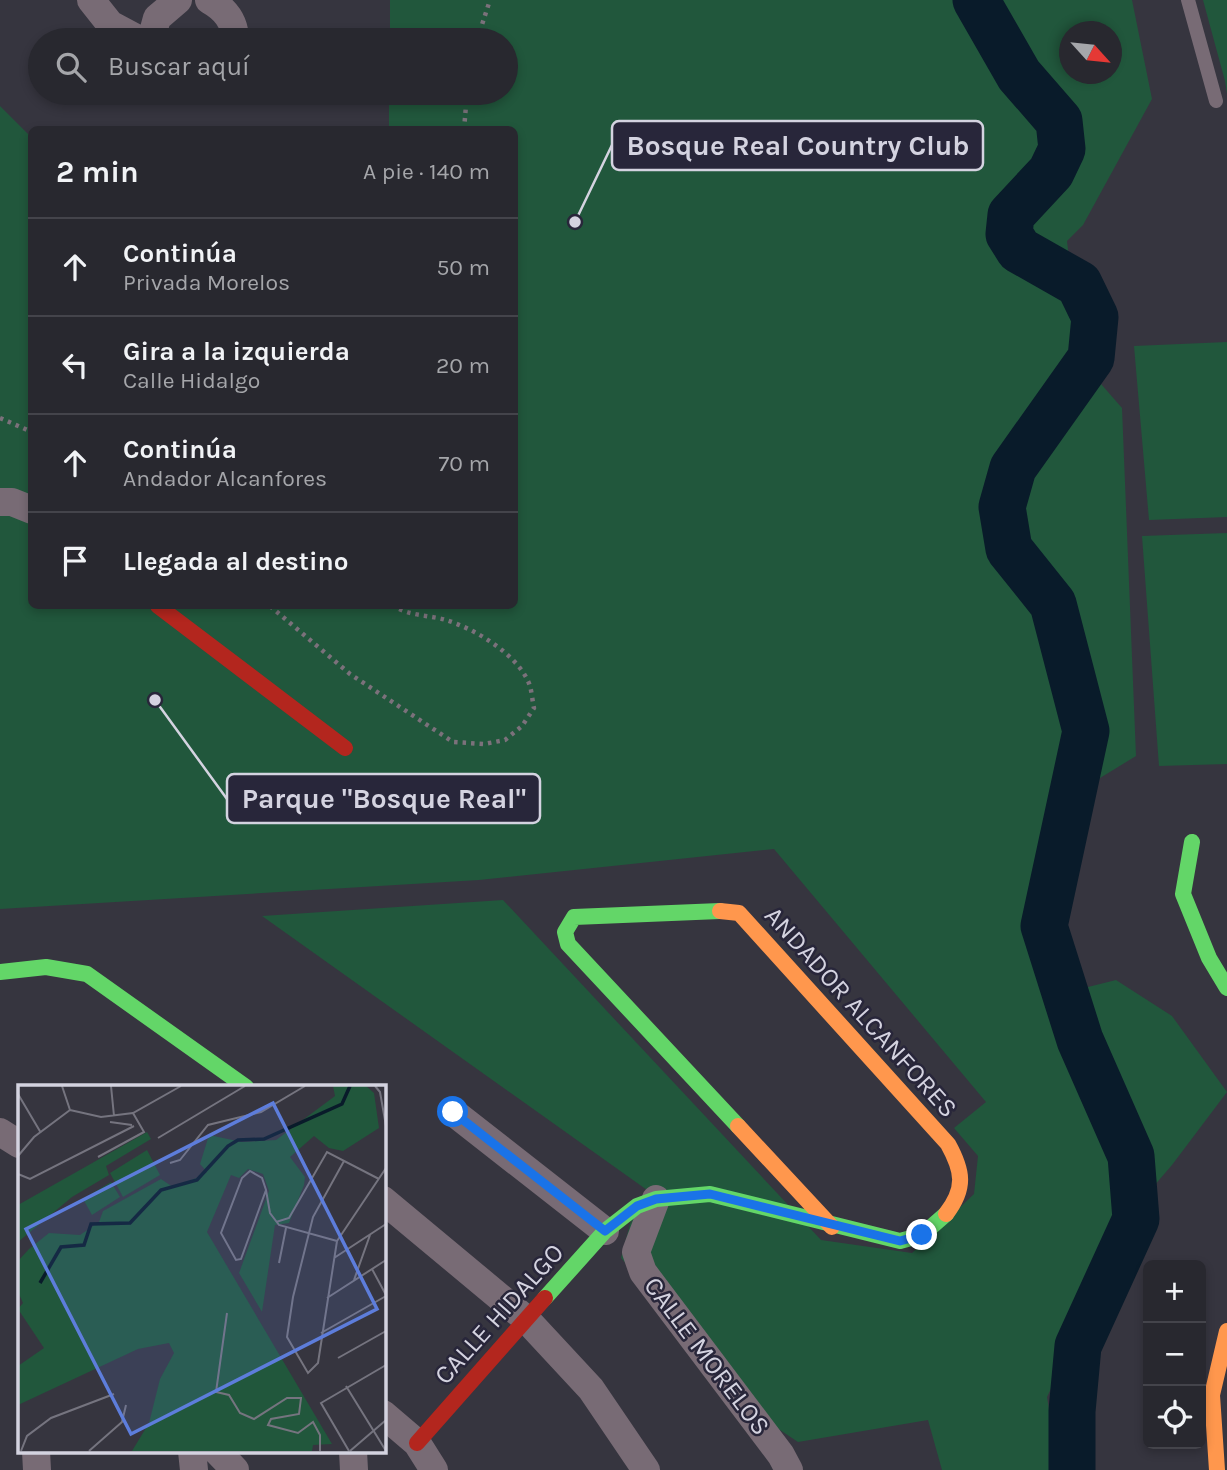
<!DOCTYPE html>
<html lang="es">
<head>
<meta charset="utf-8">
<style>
  :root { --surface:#28282f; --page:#303037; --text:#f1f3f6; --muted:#a5a6aa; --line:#44444b }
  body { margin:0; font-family:Karla,sans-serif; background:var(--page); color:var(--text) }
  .controls { position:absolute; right:21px; bottom:21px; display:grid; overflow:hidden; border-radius:10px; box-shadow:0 4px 10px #0003 }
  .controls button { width:63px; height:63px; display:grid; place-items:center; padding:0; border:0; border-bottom:2px solid var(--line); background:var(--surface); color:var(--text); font:35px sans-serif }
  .compass { position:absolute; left:1059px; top:21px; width:63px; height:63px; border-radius:50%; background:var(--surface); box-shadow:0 4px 10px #0003; rotate:117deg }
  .stop { position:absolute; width:21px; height:21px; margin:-16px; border:5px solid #1a73e8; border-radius:50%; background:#fff }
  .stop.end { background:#1a73e8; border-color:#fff; box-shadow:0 2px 7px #0008 }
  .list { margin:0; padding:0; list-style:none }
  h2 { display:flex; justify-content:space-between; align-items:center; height:91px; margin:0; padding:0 28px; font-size:30px }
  h2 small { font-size:23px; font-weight:400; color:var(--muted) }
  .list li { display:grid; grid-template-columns:46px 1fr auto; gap:21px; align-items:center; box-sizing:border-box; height:98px; padding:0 28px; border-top:2px solid var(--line) }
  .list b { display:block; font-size:26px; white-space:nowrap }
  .list p { margin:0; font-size:23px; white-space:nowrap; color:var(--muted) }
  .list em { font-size:23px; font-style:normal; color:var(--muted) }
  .icon { flex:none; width:38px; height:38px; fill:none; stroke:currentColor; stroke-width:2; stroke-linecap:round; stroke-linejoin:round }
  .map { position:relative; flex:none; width:1227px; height:1470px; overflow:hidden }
  .search { position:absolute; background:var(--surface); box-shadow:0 4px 10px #0003; left:28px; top:28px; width:490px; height:77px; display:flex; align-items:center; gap:18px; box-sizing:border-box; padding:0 24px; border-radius:38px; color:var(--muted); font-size:26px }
  .panel { position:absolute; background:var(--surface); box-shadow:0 4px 10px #0003; left:28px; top:126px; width:490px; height:483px; border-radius:10px }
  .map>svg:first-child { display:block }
  .green { fill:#21573c; fill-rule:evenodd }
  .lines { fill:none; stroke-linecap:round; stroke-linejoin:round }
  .river { stroke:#091b2a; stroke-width:47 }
  .path { stroke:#7b717b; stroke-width:4.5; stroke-dasharray:3.5 5; stroke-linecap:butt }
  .lane { stroke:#786b75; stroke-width:14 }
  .street { stroke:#786b75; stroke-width:28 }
  .fast { stroke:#63d668; stroke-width:16 }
  .slow { stroke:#ff974d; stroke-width:16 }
  .jam { stroke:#b3261e; stroke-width:16 }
  .route { stroke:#1a73e8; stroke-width:9 }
  .labels { text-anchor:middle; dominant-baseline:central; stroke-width:5; stroke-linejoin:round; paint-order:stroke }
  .street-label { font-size:26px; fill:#d4d3e0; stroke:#28263a }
  .inset-river { fill:none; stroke:#091b2a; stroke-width:3.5 }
  .inset-road { fill:none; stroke:#75747f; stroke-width:2 }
  .view { fill:#5d7ddb; fill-opacity:0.15; stroke:#5d7ddb; stroke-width:3.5 }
  .inset-edge { fill:none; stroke:#d4d3e0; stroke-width:3.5 }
  .leader { fill:none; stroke:#d4d3e0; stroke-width:2.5 }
  .callout-dot { fill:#d4d3e0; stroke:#28263a; stroke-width:2.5 }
  .callout { fill:#28263a; stroke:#d4d3e0; stroke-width:2.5 }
  .callout-label { font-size:28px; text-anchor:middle; font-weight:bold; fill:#d4d3e0 }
</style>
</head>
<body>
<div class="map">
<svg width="1227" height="1470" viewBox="0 0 1227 1470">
  <rect width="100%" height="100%" fill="#36353f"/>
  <!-- green -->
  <path class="green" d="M390 0H1132L1152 99 1083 225 1067 241 1081 361 1122 408 1136 756 1069 797C1058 867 1052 923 1060 994L1116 980 1172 1016 1227 1092 1172 1165 1115 1231 1092 1273 1085 1317 1047 1397 1059 1470H942L928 1420 798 1442 765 1420 621 1258 630 1224 647 1190 262 916 503 900 821 1240 912 1253 974 1194 978 1156 954 1128 986 1102 774 849 479 880 0 909V106L31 137 32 606H514V130L389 129V93H506V40H390ZM1070 32H1112V74H1070Z
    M1203 0H1227V94L1225 81Z
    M1227 342V517L1149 520 1134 346Z
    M1227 533V764L1159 766 1142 536Z"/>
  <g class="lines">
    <!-- river -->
    <path class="river" d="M976 0 1019 75 1059 121 1062 149 1051 172 1011 215 1009 234 1019 250 1079 284 1095 317 1091 358 1013 468 1002 507 1009 549 1053 604 1086 731 1044 926 1080 1040 1131 1156 1136 1219 1078 1346 1072 1411V1470"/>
    <!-- path -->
    <path class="path" d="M477 40 490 0
      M464 130 467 93
      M0 418 32 432
      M270 606 350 674 453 742 484 744 505 740 522 726 534 708C532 700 532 689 528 681 515 653 475 629 446 620 429 615 409 616 394 606"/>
    <!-- lane -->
    <path class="lane" d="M1188 0 1216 101"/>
    <!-- street -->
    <path class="street" d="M91 0 110 24 140 40
      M209 0C225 9 235 21 235 40
      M151 40 157 18 178 0
      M0 502H12L32 510
      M453 1112 605 1231
      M0 1132 19 1144
      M656 1199 636 1252 643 1272 781 1455 789 1470
      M383 1200 526 1319 591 1389 646 1470
      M383 1414 417 1443 434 1470
      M36 1451 37 1470
      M192 1451 194 1470
      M217 1451 235 1470
      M353 1451 354 1470"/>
    <!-- fast -->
    <path class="fast" d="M1192 842 1183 894 1209 958 1227 988
      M720 911 574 917 565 932 568 944 738 1126
      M0 972 46 967 87 974 246 1087
      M545 1298 605 1231 637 1206 656 1199 710 1194 900 1241 922 1235 946 1214"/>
    <!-- slow -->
    <path class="slow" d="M720 911 739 913 948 1144C963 1171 966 1188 946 1214
      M738 1126 832 1227
      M1217 1470 1212 1395 1227 1331"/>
    <!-- jam -->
    <path class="jam" d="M158 606 345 748
      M417 1443 545 1298"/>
  </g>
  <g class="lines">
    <!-- route -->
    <path class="route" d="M453 1112 605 1231 637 1206 656 1199 710 1194 900 1241 922 1235"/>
  </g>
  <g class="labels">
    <!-- street labels -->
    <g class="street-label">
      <text transform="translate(861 1012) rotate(48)">ANDADOR ALCANFORES</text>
      <text transform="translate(499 1314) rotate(-48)">CALLE HIDALGO</text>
      <text transform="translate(707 1356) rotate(53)">CALLE MORELOS</text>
    </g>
  </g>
  <!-- overview -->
  <g transform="translate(18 1085)">
    <rect width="368" height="368" fill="#36353f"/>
    <path d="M315 1H348L356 8 361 43 325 66 311 63 296 51 272 72 287 92 286 100 271 138 257 140 244 227 221 188 251 106 245 89 230 84 221 93 213 90 189 147 314 359 295 360 294 366H114L131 338 142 294 156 268 151 258 120 264 0 320V281L26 263 0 224 5 218 0 207V176L11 164 31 148 62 150 81 137 85 126 143 94 155 102 181 92 189 87 182 79 191 50 224 57 258 55 317 11ZM129 47 133 54 88 81 91 90 54 112 0 157V120ZM129 65 142 90 105 112 92 88ZM93 97 102 112 74 130 65 114Z" fill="#21573c"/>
    <path class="inset-river" d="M22 198 43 162 66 160 73 139 112 138 143 105 179 95 210 61 220 55 246 54 324 19 332 1"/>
    <path class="inset-road" d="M44 1 52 25M93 1 96 31M357 1 362 7 368 41M0 9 23 48M52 25 83 32 115 28 163 1M92 37 114 40M140 53 227 1M0 71 16 52 52 25M80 72 126 47 115 28M326 76 295 132 275 212 269 252 290 288 300 278 319 156 368 83M152 78 162 75 190 40 243 27 287 1M0 89 12 94 116 41M248 105 223 174 218 175 203 148 224 93 232 86 244 93 248 105 252 128 261 140 319 156M258 137 271 133 309 67 361 94M316 173 368 139M261 178 268 143M354 184 368 210M336 195 352 150M309 213 368 175M209 228 198 307 211 310 222 328 236 334 269 313H283L281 329 253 334 250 340 280 348 295 337 302 350V366M303 248 368 211M320 273 368 246M328 301 368 366M3 366 9 351 33 333 96 309M71 366 104 337 108 320M331 366 303 318 368 280M332 366 368 335"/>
    <path class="view" d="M255 18 359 224 113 349 8 144Z"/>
    <rect width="368" height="368" class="inset-edge"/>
  </g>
  <!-- callouts -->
  <path class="leader" d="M575 222L612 145M155 700L227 799"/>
  <g class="callout-dot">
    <circle cx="575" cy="222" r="7"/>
    <circle cx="155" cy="700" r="7"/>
  </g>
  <g class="callout">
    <rect x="612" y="121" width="371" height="49" rx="7"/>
    <rect x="227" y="774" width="313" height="49" rx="7"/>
  </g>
  <g class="callout-label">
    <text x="798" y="155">Bosque Real Country Club</text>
    <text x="384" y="808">Parque "Bosque Real"</text>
  </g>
</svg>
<div class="controls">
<button>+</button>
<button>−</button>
<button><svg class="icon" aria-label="locate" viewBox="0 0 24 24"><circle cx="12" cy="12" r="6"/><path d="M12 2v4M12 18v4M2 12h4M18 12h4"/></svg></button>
</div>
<svg class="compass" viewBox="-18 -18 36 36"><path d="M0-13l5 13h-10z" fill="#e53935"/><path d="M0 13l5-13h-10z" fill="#a5a6aa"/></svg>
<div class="stop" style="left:453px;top:1112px"></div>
<div class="stop end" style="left:922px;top:1235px"></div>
<div class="search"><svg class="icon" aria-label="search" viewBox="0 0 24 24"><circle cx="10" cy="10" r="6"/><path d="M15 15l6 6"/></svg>Buscar aquí</div>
<section class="panel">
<h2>2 min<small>A pie · 140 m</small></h2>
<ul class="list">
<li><svg class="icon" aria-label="ahead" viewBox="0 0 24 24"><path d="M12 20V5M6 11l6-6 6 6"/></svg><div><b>Continúa</b><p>Privada Morelos</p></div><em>50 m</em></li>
<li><svg class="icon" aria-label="left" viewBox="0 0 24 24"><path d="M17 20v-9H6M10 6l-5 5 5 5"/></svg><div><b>Gira a la izquierda</b><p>Calle Hidalgo</p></div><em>20 m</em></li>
<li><svg class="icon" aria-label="ahead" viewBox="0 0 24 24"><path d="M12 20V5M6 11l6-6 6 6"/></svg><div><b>Continúa</b><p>Andador Alcanfores</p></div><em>70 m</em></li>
<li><svg class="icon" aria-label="arrive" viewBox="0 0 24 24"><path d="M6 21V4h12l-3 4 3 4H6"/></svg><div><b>Llegada al destino</b></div></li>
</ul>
</section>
</div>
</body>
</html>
